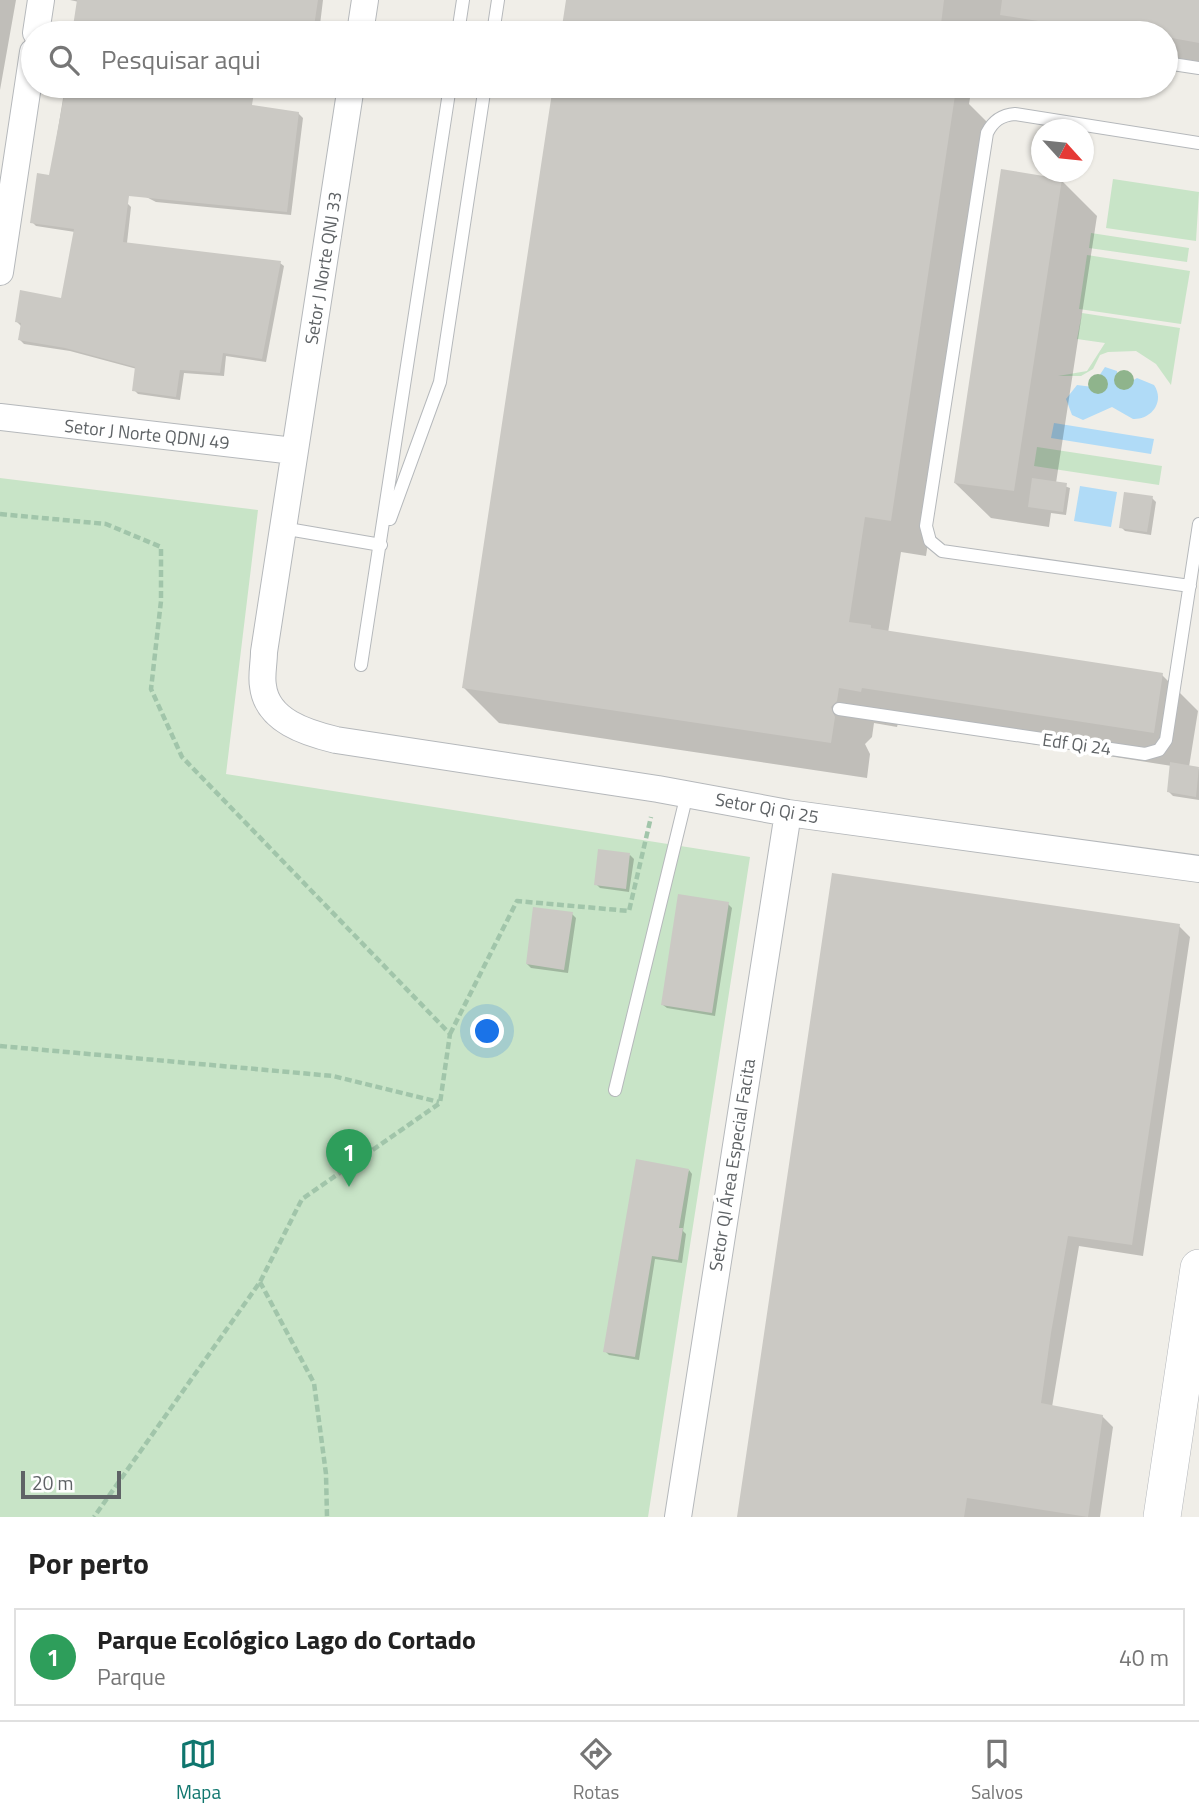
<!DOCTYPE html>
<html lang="pt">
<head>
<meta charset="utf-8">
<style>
  :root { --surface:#fff; --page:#f2f2f2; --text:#222; --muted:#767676; --line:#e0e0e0; --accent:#0f766e }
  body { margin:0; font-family:"Titillium Web",sans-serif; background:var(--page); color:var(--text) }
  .compass { position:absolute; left:1031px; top:119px; width:63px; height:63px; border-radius:50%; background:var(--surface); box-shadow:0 2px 5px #0004; rotate:117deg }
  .scale { position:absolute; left:21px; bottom:18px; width:100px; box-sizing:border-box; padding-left:7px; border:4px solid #5f6366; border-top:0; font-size:19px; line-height:24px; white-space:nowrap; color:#5f6366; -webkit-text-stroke:5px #fff; paint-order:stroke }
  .you { position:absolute; left:488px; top:1032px; width:24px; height:24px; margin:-18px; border:5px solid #fff; border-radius:50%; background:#1a73e8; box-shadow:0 0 0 10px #1a73e833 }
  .badge { display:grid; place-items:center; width:46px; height:46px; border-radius:50%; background:var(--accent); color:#fff; font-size:23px; font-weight:700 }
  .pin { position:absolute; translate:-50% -58px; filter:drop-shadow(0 2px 4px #0008) }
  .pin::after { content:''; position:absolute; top:37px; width:24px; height:21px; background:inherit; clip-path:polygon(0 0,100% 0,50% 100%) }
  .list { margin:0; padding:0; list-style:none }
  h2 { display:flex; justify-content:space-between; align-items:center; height:91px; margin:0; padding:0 28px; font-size:30px }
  h2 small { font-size:23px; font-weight:400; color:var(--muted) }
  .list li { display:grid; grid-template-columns:46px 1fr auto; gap:21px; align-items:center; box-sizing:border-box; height:98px; margin:0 14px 14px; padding:0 14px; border:2px solid var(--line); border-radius:0px }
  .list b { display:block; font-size:26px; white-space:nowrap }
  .list p { margin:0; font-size:23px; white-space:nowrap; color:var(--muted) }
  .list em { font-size:23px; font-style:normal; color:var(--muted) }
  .icon { flex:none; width:38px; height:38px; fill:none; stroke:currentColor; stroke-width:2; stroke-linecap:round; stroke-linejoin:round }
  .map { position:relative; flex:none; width:1199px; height:1517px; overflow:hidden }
  .search { position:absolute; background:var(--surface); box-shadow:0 2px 5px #0004; left:21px; right:21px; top:21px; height:77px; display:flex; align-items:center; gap:18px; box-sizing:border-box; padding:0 24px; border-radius:38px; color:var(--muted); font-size:26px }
  .sheet { height:203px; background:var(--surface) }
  nav { display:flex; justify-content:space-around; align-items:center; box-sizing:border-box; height:98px; border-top:2px solid var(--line); background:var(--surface); font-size:19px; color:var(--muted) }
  nav a { display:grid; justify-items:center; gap:4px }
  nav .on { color:var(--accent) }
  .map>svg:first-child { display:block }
  .green { fill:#c8e4c7 }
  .water { fill:#b0dbf7 }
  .shadow { fill:#0003 }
  .building { fill:#cbc9c4 }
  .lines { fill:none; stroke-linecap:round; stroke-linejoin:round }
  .lane-casing { stroke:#b5b8bb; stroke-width:14 }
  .street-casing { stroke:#b5b8bb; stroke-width:28 }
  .secondary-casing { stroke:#b4b7bb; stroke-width:38 }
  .path { stroke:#a1c5aa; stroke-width:4.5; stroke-dasharray:7 3.5; stroke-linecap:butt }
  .lane { stroke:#fff; stroke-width:12 }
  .street { stroke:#fff; stroke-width:26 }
  .secondary { stroke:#fff; stroke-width:37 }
  .tree { fill:#8fb48c }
  .labels { text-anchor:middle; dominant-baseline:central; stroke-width:7; stroke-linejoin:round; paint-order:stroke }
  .street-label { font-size:18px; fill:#5f6366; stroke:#fff }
</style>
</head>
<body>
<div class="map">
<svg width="1199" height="1517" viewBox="0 0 1199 1517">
  <rect width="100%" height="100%" fill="#f0eee8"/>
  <!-- green -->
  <path class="green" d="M1113 179 1199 192 1196 241 1106 228Z
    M1091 233 1189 248 1187 262 1089 248Z
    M1087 255 1190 271 1181 324 1079 309Z
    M1082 313 1180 328 1171 385 1156 364 1136 351 1108 352 1100 355 1093 369 1081 376H1058L1087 371 1105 343 1077 339Z
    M1037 447 1162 466 1159 485 1034 466Z
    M0 478 258 510 226 774 750 857 648 1517H0Z"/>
  <!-- water -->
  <path class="water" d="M1105 367 1117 371V382L1122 387 1137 378 1154 385C1165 401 1152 420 1133 419L1112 407 1083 420 1072 415 1066 399 1077 385 1101 388 1099 376Z
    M1054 423 1154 439 1151 454 1051 438Z
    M1080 486 1117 492 1111 527 1074 521Z"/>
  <!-- shadow -->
  <path class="shadow" d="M0 0H16L0 90Z
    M70 0H323L319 33H74L79 2Z
    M567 0H1199V74L1166 69V33H562Z
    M65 86H135V89L298 113 303 118 291 215 156 202 60 153 55 148Z
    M554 86H972L969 104 991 126 926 556 901 552 888 633 1162 675 1198 711 1189 767 1199 769V800L1173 796 1169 792 1172 766 898 723 897 727 874 723 872 737 865 744 870 754 867 778 499 723 464 688Z
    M1061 180 1097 216 1056 483 1070 488 1066 515 1051 513 1049 527 991 518 955 483Z
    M127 203 131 207 125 261 75 232 36 226 32 222Z
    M280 263 284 266 266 362 226 356 224 376 184 373 180 400 138 394 134 390 137 369 70 351 24 344 20 340 21 326 17 322 62 300Z
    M1152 498 1156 502 1151 535 1125 531 1121 527Z
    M630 855 634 859 629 892 600 888 596 884Z
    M728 904 732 908 715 1016 667 1008 663 1005Z
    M572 914 576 918 568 973 531 968 527 964Z
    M1179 926 1190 937 1143 1256 1079 1246 1052 1407 1102 1416 1113 1427 1100 1517H739Z
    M689 1170 692 1174 683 1231 686 1234 682 1263 655 1259 639 1360 609 1355 605 1351Z"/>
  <!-- building -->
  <path class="building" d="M77 0H318L313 33H72Z
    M566 0H944L941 24 932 33H561Z
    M1002 0H1199V43L1166 37V33H1114L1000 15Z
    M66 86H255L252 105 299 112 287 212 129 196 123 242 281 261 262 359 223 353 220 373 180 370 176 397 132 391 135 367 65 348 18 340 21 323 15 322 20 290 61 298 74 229 30 223 37 173 49 175Z
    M553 86H937L956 89 891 521 865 517 849 622 871 625V628L1163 673 1154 733 862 688 861 692 839 688 837 701 831 707 835 717 831 743 462 688Z
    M1001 169 1062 179 1014 491 954 483Z
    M1032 478 1067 483 1063 512 1028 507Z
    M1124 492 1153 496 1147 532 1119 528Z
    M1170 762 1199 767 1196 797 1167 792Z
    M598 849 630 853 626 889 594 885Z
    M832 873 1180 924 1132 1245 1068 1236 1051 1333 1041 1403 1103 1415 1088 1517 967 1498 964 1517H737Z
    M678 894 729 902 712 1013 661 1005Z
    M533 907 573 912 564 970 526 964Z
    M636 1159 689 1169 679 1228H683L678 1260 652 1256 635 1357 603 1352Z"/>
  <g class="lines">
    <defs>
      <path id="lane" d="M458 33 463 0
        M493 33 498 0
        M941 33H942
        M1166 63 1199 68
        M390 519 440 382 485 86
        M282 528 381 545
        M1190 586 942 551 930 541 926 526 987 133C993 121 1001 115 1015 114L1199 143
        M361 665 450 86
        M839 709 1145 754 1159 750 1166 740 1199 524
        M615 1090 687 794"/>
      <path id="street" d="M36 33 41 0
        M360 33 365 0
        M351 86 264 652C264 663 261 676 263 686 267 721 307 733 336 740L658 789 788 813 1199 869
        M0 272 33 52
        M0 417 294 451
        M678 1517 788 813"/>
      <path id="secondary" d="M1162 1517 1199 1268"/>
    </defs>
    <!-- lane casing -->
    <use href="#lane" class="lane-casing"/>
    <!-- street casing -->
    <use href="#street" class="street-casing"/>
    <!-- secondary casing -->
    <use href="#secondary" class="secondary-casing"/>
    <!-- path -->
    <path class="path" d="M0 514 106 524 161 547V601L151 689 182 757 450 1034 440 1103 302 1199 260 1282 94 1517
      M450 1034 517 901 629 911 651 817
      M0 1046 333 1076 439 1102
      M260 1282 314 1383 326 1474 327 1517"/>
    <!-- lane -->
    <use href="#lane" class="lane"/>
    <!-- street -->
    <use href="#street" class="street"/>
    <!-- secondary -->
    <use href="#secondary" class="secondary"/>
  </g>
  <!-- trees -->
  <g class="tree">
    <circle cx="1124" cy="380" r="10"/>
    <circle cx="1098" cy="384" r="10"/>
  </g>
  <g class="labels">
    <!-- street labels -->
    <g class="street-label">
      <text transform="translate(323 268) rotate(-81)">Setor J Norte QNJ 33</text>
      <text transform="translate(147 434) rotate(6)">Setor J Norte QDNJ 49</text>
      <text transform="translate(1077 744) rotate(8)">Edf Qi 24</text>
      <text transform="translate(767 808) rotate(10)">Setor Qi Qi 25</text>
      <text transform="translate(732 1165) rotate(-81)">Setor QI Área Especial Facita</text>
    </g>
  </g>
</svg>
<svg class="compass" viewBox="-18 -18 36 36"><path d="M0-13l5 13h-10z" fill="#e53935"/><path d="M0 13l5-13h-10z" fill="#767676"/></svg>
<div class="scale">20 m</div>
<div class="you"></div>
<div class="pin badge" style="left:349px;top:1187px;background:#2e9e5b">1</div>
<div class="search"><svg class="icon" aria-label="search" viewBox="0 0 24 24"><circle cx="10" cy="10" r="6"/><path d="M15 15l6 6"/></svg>Pesquisar aqui</div>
</div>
<section class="sheet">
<h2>Por perto<small></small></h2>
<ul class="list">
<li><span class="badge" style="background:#2e9e5b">1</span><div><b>Parque Ecológico Lago do Cortado</b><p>Parque</p></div><em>40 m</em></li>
</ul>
</section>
<nav>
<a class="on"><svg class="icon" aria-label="map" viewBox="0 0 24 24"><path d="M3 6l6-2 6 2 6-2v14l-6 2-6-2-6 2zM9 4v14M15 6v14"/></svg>Mapa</a>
<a><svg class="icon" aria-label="directions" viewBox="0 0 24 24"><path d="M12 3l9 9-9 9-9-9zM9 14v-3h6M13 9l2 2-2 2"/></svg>Rotas</a>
<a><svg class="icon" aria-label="saved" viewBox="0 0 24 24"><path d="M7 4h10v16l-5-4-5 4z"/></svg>Salvos</a>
</nav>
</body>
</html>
